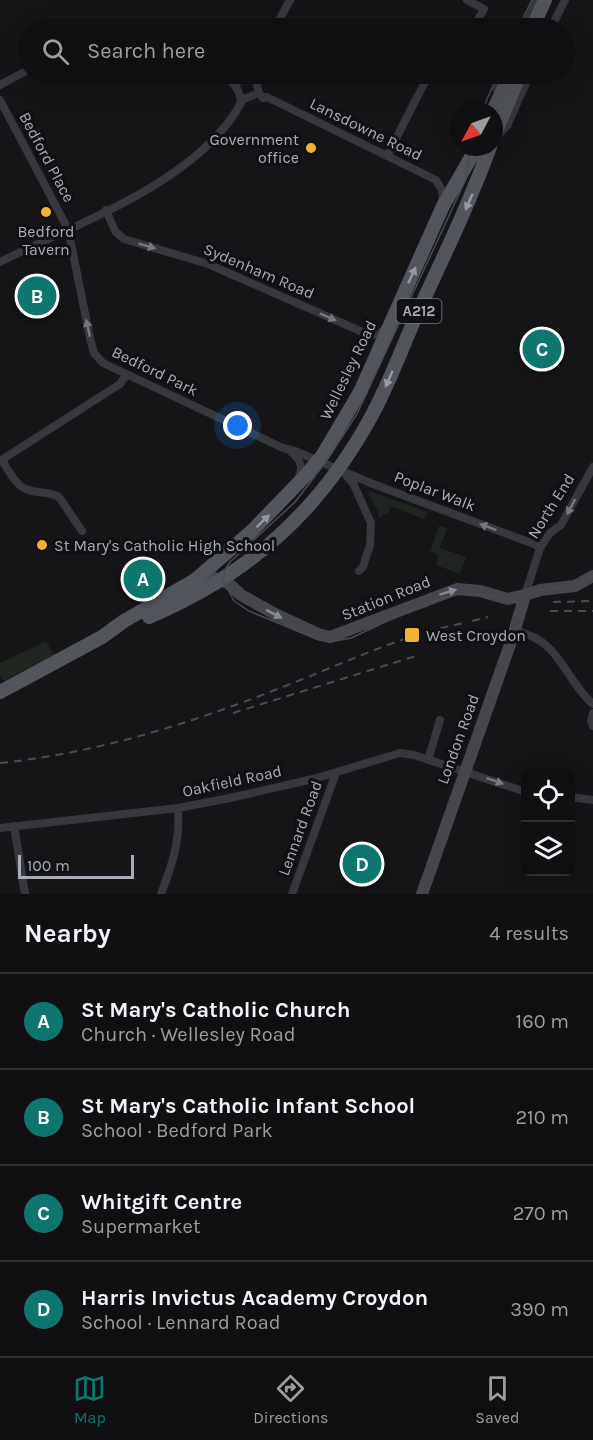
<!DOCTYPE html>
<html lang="en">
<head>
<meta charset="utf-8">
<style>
  :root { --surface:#101012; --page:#19191b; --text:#f1f3f6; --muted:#9c9d9f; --line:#303032; --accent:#0f766e }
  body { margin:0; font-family:Karla,sans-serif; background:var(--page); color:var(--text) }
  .controls { position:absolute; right:18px; bottom:18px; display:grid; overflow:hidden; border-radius:9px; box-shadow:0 6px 24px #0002 }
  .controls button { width:54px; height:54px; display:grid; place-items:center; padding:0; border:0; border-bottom:2px solid var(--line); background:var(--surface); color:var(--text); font:30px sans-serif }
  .compass { position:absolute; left:449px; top:102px; width:54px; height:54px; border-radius:50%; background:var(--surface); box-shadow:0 6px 24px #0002; rotate:229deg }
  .scale { position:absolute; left:18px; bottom:15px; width:116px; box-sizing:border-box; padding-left:6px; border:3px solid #a8adb8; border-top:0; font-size:16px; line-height:21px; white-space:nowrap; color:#a8adb8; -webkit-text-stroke:4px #111113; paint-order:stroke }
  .you { position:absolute; left:238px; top:426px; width:21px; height:21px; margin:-15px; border:4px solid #fff; border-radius:50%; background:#1a73e8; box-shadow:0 0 0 9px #1a73e833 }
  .badge { display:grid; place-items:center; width:39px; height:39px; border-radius:50%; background:var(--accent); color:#fff; font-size:20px; font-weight:700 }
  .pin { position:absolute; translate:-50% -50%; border:3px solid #fff; box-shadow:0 2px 6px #0006 }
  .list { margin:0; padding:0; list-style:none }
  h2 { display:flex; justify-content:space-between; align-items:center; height:78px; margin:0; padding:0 24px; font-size:26px }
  h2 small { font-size:20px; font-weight:400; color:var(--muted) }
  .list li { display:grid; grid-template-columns:39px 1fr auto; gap:18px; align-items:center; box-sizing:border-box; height:96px; padding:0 24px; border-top:2px solid var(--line) }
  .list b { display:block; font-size:22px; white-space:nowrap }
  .list p { margin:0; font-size:20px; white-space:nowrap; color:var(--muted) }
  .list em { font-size:20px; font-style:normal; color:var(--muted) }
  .icon { flex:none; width:33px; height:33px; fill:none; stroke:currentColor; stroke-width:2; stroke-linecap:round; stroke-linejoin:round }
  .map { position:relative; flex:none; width:593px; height:894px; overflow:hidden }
  .search { position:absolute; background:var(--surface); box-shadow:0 6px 24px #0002; left:18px; right:18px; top:18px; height:66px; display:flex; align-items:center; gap:15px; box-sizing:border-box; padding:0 21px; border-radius:33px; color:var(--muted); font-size:22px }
  .sheet { height:462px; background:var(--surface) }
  nav { display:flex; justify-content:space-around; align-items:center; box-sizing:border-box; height:84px; border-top:2px solid var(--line); background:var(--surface); font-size:16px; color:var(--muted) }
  nav a { display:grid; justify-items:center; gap:3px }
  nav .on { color:var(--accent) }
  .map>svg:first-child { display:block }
  .green { fill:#1e261f }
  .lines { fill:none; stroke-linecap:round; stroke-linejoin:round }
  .street { stroke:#37383d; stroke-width:8 }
  .secondary { stroke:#45474d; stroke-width:12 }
  .primary { stroke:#53555c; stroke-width:14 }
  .tram { stroke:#4a4c52; stroke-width:1.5 }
  .rail { stroke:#4a4c52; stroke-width:2; stroke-dasharray:8 6; stroke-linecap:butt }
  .oneway { fill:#979ba6 }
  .oneway2 { fill:#757881 }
  .oneway3 { fill:#858993 }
  .poi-dot { fill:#f2b134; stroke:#111113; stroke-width:2 }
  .labels { text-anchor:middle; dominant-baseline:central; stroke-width:6; stroke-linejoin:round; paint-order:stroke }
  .shield { fill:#111113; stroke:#7b7e86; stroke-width:1.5 }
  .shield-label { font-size:15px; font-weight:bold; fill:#a8adb8 }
  .street-label { font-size:16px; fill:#a8adb8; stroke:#111113 }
  .poi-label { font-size:16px; fill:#a8adb8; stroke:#111113; text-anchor:start }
</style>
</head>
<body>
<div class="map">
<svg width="593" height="894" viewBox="0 0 593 894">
  <rect width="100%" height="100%" fill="#161618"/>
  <!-- green -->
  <path class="green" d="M370 491 427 512 424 519 393 507H390L389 513 382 515 379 519 377 510 368 494Z
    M439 526 447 528 440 548 466 557 460 574 436 565 439 555 430 551Z
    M46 641 54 655 3 681 0 675V663Z"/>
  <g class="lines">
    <!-- street -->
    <path class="street" d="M467 0 484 9 473 28
      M275 28 290 0
      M524 28 537 0
      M551 28 565 0
      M254 75 259 93 263 98 267 97 436 180 442 190 443 203
      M234 84 255 74
      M0 85 28 70
      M496 89 503 74
      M0 100 68 229 90 338 94 353 103 363 283 448 295 451 373 484 534 544 540 548
      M241 100 259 93
      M497 136 507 126 530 74
      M387 156 429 74
      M106 210 115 231 124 239 208 264 367 334 378 335 386 328
      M0 262C77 223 198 182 241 103 240 88 232 80 219 74
      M291 452C301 460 304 468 298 479
      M2 460C8 469 15 485 26 489 37 494 49 491 59 497L82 531
      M0 461 120 384 126 375
      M346 475 353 483 371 523 370 545 363 567 359 571
      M525 595 540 548 550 533 561 525 593 467
      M515 630C522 633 530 635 537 639 562 653 571 686 593 704
      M593 713 591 721 593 726
      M428 760 440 720
      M570 797 593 800
      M14 826 25 894
      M0 828 178 808 230 798 317 778 400 753 414 755 526 792
      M161 894C173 862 180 842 178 808
      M292 894 336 773"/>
    <!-- secondary -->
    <path class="secondary" d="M203 574 228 583 241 595 275 614 318 634 330 637 457 589 480 591 508 599 525 595 540 590 575 586 593 576
      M422 894 513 636 525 595"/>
    <!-- primary -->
    <path class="primary" d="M532 28 545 0
      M493 111 506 83
      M494 136 520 74
      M149 617C248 575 319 512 371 417 389 384 402 348 417 314 443 258 469 204 490 147
      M0 692 102 637 124 621 195 580 253 530 306 475 322 456 360 392 443 206 477 147"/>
    <!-- tram -->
    <path class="tram" d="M518 28 532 0
      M482 111 498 74
      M470 147 466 179 357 414 325 463 295 502 230 562 225 570 223 580 234 601 249 611 319 640 330 642 351 638 419 606 454 594H475L511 599 540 590 575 586 593 576"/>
    <!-- rail -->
    <path class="rail" d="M553 602 593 601
      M550 611H593
      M472 621 488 617
      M233 713 419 655
      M0 763C97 753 189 724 280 688 341 665 400 635 464 623"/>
  </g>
  <!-- one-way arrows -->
  <defs><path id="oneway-solid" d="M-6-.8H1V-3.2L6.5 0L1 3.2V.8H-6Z" transform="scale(1.5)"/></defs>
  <g class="oneway">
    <use href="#oneway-solid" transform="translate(469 202) rotate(114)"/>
    <use href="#oneway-solid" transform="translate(412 275) rotate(-65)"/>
    <use href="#oneway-solid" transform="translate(389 379) rotate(114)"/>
    <use href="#oneway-solid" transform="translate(263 521) rotate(-44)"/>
  </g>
  <g class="oneway2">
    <use href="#oneway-solid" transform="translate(147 246) rotate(16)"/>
    <use href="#oneway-solid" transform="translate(328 317) rotate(24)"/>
    <use href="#oneway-solid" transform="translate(88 328) rotate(-102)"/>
    <use href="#oneway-solid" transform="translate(571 507) rotate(118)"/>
    <use href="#oneway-solid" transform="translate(488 527) rotate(-159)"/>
    <use href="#oneway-solid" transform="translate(495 781) rotate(19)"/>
  </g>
  <g class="oneway3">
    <use href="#oneway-solid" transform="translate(448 592) rotate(-17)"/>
    <use href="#oneway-solid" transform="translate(274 614) rotate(27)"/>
  </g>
  <!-- markers -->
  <g class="poi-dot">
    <circle cx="311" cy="148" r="6"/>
    <circle cx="46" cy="212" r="6"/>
    <circle cx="42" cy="545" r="6"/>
    <rect x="404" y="627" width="16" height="16" rx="3"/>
  </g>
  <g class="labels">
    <!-- shield labels -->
    <rect class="shield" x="396.5" y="299" width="45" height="24" rx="4.5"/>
    <g class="shield-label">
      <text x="419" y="311">A212</text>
    </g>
    <!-- street labels -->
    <g class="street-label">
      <text transform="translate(366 129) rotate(26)">Lansdowne Road</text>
      <text transform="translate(47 157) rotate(62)">Bedford Place</text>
      <text transform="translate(259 271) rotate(23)">Sydenham Road</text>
      <text transform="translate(348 370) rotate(-64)">Wellesley Road</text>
      <text transform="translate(155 371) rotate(26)">Bedford Park</text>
      <text transform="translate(435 491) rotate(21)">Poplar Walk</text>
      <text transform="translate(551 506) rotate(-58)">North End</text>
      <text transform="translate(386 598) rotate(-22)">Station Road</text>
      <text transform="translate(458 739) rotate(-70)">London Road</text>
      <text transform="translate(232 781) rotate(-12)">Oakfield Road</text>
      <text transform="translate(300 828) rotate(-70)">Lennard Road</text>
    </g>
    <!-- poi labels -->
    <g class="poi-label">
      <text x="299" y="139" text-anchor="end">Government<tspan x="299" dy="18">office</tspan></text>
      <text x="46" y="231" text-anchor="middle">Bedford<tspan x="46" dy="18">Tavern</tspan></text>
      <text x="54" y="545">St Mary's Catholic High School</text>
      <text x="426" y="635">West Croydon</text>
    </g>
  </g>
</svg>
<div class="controls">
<button><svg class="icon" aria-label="locate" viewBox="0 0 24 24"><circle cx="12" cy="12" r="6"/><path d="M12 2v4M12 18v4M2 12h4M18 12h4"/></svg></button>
<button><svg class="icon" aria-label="layers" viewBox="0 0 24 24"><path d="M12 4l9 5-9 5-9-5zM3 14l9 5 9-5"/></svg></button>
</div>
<svg class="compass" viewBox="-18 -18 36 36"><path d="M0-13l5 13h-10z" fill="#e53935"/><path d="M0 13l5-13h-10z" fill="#9c9d9f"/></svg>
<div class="scale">100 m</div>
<div class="you"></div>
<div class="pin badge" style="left:143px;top:579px">A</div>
<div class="pin badge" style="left:37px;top:296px">B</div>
<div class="pin badge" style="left:542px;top:349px">C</div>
<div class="pin badge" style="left:362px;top:864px">D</div>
<div class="search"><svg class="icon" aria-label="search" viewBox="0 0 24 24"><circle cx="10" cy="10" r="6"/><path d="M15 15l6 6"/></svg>Search here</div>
</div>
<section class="sheet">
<h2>Nearby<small>4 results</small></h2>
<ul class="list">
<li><span class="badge">A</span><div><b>St Mary's Catholic Church</b><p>Church · Wellesley Road</p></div><em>160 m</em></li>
<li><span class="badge">B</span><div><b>St Mary's Catholic Infant School</b><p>School · Bedford Park</p></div><em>210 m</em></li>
<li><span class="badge">C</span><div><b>Whitgift Centre</b><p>Supermarket</p></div><em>270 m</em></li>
<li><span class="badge">D</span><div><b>Harris Invictus Academy Croydon</b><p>School · Lennard Road</p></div><em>390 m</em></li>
</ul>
</section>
<nav>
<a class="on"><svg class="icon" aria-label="map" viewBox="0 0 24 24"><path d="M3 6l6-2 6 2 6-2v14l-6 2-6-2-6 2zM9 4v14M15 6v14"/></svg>Map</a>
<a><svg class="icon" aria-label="directions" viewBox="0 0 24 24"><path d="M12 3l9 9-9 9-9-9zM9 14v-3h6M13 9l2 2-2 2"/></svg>Directions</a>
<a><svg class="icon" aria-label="saved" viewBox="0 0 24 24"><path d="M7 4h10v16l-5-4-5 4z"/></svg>Saved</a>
</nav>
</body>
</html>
